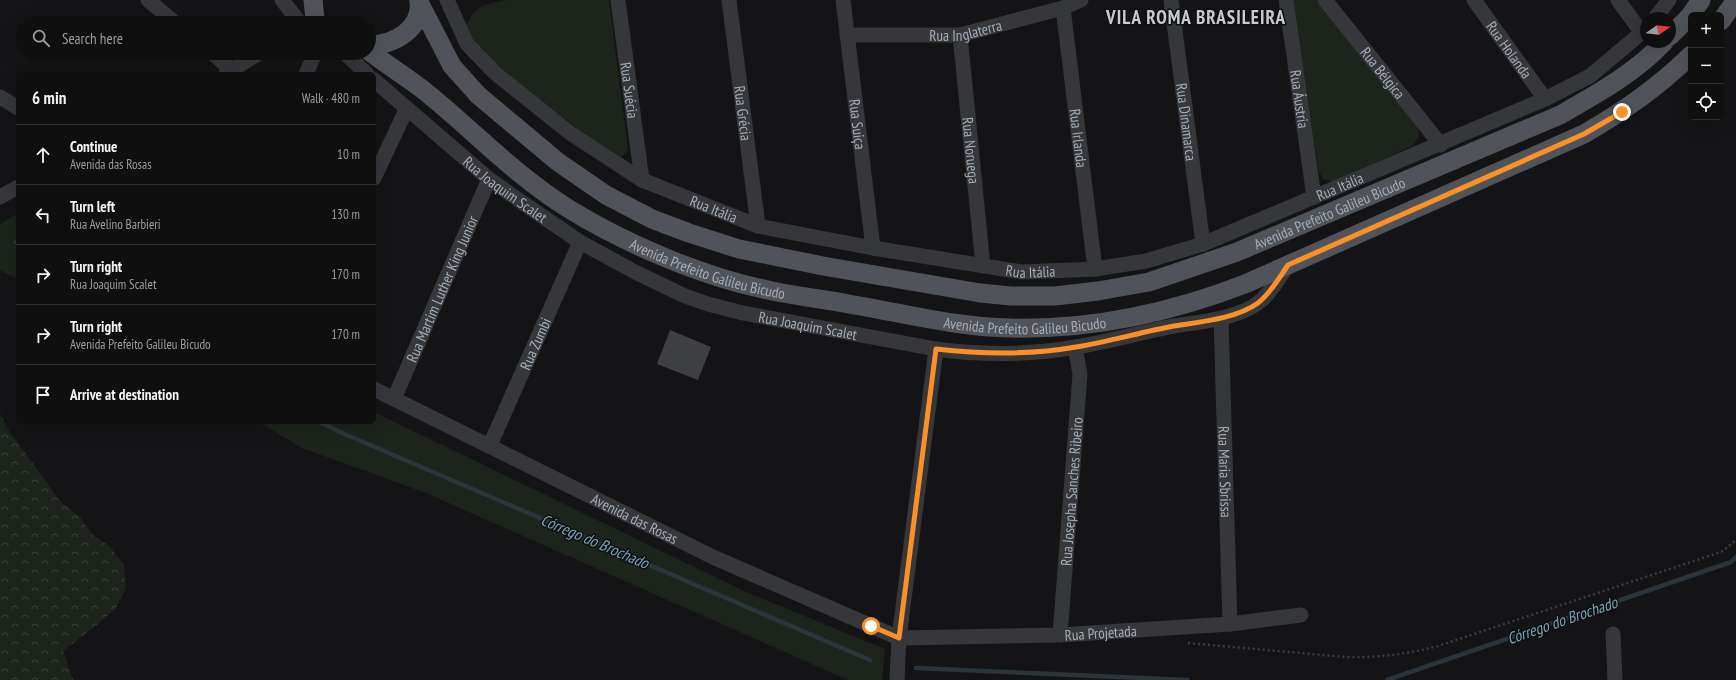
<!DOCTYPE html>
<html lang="en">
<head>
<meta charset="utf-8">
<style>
  :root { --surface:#0f0f10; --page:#1d1d1e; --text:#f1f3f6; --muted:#9b9c9f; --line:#2f2f30 }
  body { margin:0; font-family:"PT Sans Narrow",sans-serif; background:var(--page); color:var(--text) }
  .controls { position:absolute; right:12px; top:12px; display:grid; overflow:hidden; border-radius:6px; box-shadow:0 4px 16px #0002 }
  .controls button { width:36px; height:36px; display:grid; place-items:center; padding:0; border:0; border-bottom:1px solid var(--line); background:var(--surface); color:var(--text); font:20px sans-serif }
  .compass { position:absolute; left:1640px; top:12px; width:36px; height:36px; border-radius:50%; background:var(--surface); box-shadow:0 4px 16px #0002; rotate:76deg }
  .stop { position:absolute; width:12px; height:12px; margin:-9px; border:3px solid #fb9027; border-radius:50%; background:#fff }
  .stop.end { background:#fb9027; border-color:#fff; box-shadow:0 1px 4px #0008 }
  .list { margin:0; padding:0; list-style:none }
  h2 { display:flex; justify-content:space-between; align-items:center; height:52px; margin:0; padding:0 16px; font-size:17px }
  h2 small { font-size:13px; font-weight:400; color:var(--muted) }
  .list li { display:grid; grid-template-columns:26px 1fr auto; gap:12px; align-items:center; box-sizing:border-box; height:60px; padding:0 16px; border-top:1px solid var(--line) }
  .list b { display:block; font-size:15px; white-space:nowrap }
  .list p { margin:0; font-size:13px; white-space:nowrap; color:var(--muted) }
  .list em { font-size:13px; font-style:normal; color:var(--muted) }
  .icon { flex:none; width:22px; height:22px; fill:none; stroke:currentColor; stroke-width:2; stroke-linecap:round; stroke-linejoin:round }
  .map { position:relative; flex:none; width:1736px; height:680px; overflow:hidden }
  .search { position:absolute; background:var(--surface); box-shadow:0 4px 16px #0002; left:16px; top:16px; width:360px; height:44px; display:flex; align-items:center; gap:10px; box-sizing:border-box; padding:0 14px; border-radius:22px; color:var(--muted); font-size:15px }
  .panel { position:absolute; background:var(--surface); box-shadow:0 4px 16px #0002; left:16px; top:72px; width:360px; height:352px; border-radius:6px }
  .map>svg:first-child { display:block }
  .forest { fill:url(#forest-crowns) }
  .green { fill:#1c241c }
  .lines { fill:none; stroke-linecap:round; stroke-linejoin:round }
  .stream { stroke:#29353a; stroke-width:4.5 }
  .building { fill:#3e3f43 }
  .path { stroke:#3a3e42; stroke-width:2.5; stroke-dasharray:2 3; stroke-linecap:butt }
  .minor { stroke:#35373b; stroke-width:15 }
  .major { stroke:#50545a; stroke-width:19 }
  .route { stroke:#fb9027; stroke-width:5 }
  .labels { text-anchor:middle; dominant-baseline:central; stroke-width:3; stroke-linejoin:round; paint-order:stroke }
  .street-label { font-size:15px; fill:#a5adb7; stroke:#0f0f11 }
  .water-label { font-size:16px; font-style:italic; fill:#7aa2b4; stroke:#0f0f11 }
  .district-label { font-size:19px; font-weight:bold; letter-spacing:1px; fill:#c6cbd2; stroke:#0f0f11 }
</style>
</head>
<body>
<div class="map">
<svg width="1736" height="680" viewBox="0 0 1736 680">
  <defs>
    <pattern id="forest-crowns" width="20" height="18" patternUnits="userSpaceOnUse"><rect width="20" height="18" fill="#1c241c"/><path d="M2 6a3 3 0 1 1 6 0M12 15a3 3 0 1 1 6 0" fill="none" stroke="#3a413b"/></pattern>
  </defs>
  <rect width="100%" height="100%" fill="#141416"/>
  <!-- forest -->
  <path class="forest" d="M0 414 9 431 61 502 79 516 92 534 110 547 124 565 126 588 116 608 98 624 63 651 73 680H0Z"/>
  <!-- green -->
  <path class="green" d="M506 0H609L628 150 625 154 619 158 610 153 525 89 491 61 474 44 466 28C473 6 485 4 506 0Z
    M1290 0H1318L1419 129 1418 138 1412 146 1333 182 1323 179 1319 171Z
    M14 215 18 218V280L0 270V225Z
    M374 412 746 592 885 649 882 680H848L426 493 302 448 259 422H374Z"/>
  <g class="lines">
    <!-- stream -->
    <path class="stream" d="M16 242 18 243
      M320 422 340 432 870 660
      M916 668 1188 680
      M1387 680 1731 562 1736 557"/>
  </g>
  <!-- building -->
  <path class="building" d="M670 330 711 347 698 380 657 364Z"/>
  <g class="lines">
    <!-- path -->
    <path class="path" d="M1188 643 1345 657C1378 658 1407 654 1438 646L1715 554 1723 551 1736 540"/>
    <!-- minor -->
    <g class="minor">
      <path d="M148 0 175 23"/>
      <path d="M282 0 300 23"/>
      <path id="s1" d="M447 0 467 44 495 73 570 133 642 180 758 226 873 248 1022 272 1095 269 1146 261 1203 244 1545 99 1590 76 1646 29"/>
      <path id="s2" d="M618 0 642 180"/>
      <path id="s3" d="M729 0 758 226"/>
      <path id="s4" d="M843 0 873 248"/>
      <path id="s5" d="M1171 0 1203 244"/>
      <path id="s6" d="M1286 0 1314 197"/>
      <path id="s7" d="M1325 0 1441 145"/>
      <path id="s8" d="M1474 0 1545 99"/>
      <path d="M1618 0 1642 33"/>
      <path id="s9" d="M1063 8 1095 269"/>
      <path d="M1655 18 1669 0"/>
      <path id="s10" d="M847 35H960L1063 8 1081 0"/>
      <path id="s11" d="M960 35 983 266"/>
      <path d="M212 53 232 70"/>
      <path d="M345 53 367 74"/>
      <path d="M226 74 259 53"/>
      <path d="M306 74 315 53"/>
      <path id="s12" d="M374 80 489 179 526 205 580 242 637 273 685 296 708 304 743 313 936 349C981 355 1031 355 1076 347 1108 342 1141 332 1174 326 1199 322 1236 319 1258 303 1270 294 1279 278 1288 265"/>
      <path d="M0 97 18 108"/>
      <path d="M374 178 407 108"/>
      <path d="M0 197 18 187"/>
      <path id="s13" d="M1221 319 1230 624"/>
      <path id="s14" d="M374 389 713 557 899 638 1060 635 1230 624 1301 615"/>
      <path id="s15" d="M394 399 489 179"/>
      <path id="s16" d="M490 445 580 242"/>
      <path d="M1613 634 1615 680"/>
      <path id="s17" d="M1060 635 1080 374 1075 347"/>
      <path d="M897 680 899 638 936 349"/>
    </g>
    <!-- major -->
    <g class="major">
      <path d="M313 0 315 19 317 23"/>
      <path id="s18" d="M419 2 452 66 478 95 558 162 606 195 652 219 689 233 739 249 823 266 980 293 1011 296H1055L1098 291 1149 282 1237 252 1560 115C1597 94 1635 73 1664 42"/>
      <path d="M1721 21 1736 0"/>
      <path d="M1670 36 1690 16 1701 0"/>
      <path d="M369 45C394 45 423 29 419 0"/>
      <path id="s19" d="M369 51C388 66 409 78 427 93 475 132 516 176 569 209 626 244 703 277 768 290 795 296 822 299 849 304 902 313 956 327 1010 328 1091 330 1170 313 1245 284L1584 134C1625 110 1657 88 1691 55"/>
    </g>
  </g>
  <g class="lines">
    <!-- route -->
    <path class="route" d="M871 626 899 638 936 349C981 354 1031 355 1076 347 1108 342 1141 332 1174 326 1199 322 1236 319 1258 303 1270 294 1279 278 1288 265L1584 134 1622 112"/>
  </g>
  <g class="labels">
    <!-- street labels -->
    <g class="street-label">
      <text stroke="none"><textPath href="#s10" startOffset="119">Rua Inglaterra</textPath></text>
      <text stroke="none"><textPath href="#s8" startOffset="61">Rua Holanda</textPath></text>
      <text stroke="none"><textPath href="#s7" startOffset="93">Rua Bélgica</textPath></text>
      <text stroke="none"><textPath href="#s2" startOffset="91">Rua Suécia</textPath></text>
      <text stroke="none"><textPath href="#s6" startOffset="100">Rua Áustria</textPath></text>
      <text stroke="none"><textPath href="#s3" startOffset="114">Rua Grécia</textPath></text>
      <text stroke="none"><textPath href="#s5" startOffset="123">Rua Dinamarca</textPath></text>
      <text stroke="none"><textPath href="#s4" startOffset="125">Rua Suiça</textPath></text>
      <text stroke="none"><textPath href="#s9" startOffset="131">Rua Irlanda</textPath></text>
      <text stroke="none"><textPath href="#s11" startOffset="116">Rua Noruega</textPath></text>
      <text stroke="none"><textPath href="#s1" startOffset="996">Rua Itália</textPath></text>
      <text stroke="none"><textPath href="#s12" startOffset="171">Rua Joaquim Scalet</textPath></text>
      <text stroke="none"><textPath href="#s1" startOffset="348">Rua Itália</textPath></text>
      <text stroke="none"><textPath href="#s18" startOffset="1026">Avenida Prefeito Galileu Bicudo</textPath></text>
      <text stroke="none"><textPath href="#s19" startOffset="407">Avenida Prefeito Galileu Bicudo</textPath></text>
      <text stroke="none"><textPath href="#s1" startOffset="672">Rua Itália</textPath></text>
      <text stroke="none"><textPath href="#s15" startOffset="120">Rua Martim Luther King Junior</textPath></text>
      <text stroke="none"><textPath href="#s19" startOffset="731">Avenida Prefeito Galileu Bicudo</textPath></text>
      <text stroke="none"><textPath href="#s12" startOffset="507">Rua Joaquim Scalet</textPath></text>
      <text stroke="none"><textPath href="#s16" startOffset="111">Rua Zumbi</textPath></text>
      <text stroke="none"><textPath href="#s13" startOffset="153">Rua Maria Sbrissa</textPath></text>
      <text stroke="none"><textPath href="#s17" startOffset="144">Rua Josepha Sanches Ribeiro</textPath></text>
      <text stroke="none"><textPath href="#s14" startOffset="291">Avenida das Rosas</textPath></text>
      <text stroke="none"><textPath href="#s14" startOffset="783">Rua Projetada</textPath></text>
    </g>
    <!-- water labels -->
    <g class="water-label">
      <text transform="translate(595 541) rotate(23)">Córrego do Brochado</text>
      <text transform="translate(1562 620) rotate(-19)">Córrego do Brochado</text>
    </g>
    <!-- district labels -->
    <g class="district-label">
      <text x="1196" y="17">VILA ROMA BRASILEIRA</text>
    </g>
  </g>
</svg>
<div class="controls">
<button>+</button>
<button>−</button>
<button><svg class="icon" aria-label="locate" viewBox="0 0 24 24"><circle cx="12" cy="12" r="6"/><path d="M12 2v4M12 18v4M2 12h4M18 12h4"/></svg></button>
</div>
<svg class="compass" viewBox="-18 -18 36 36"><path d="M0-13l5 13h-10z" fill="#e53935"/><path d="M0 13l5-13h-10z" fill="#9b9c9f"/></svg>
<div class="stop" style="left:871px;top:626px"></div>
<div class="stop end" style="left:1622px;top:112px"></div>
<div class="search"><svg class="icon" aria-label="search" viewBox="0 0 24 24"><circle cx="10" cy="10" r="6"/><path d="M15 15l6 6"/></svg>Search here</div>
<section class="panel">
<h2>6 min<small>Walk · 480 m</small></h2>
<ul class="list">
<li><svg class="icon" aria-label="ahead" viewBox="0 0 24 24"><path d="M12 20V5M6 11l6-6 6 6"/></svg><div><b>Continue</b><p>Avenida das Rosas</p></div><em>10 m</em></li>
<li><svg class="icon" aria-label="left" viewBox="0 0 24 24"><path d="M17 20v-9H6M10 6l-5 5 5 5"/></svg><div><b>Turn left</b><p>Rua Avelino Barbieri</p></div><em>130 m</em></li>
<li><svg class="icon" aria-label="right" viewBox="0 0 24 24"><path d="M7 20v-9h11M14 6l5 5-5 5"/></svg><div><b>Turn right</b><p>Rua Joaquim Scalet</p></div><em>170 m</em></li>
<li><svg class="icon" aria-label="right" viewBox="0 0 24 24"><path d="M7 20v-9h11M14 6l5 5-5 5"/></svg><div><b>Turn right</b><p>Avenida Prefeito Galileu Bicudo</p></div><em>170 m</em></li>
<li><svg class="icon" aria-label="arrive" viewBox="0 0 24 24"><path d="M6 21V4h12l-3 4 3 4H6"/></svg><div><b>Arrive at destination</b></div></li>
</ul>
</section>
</div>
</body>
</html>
